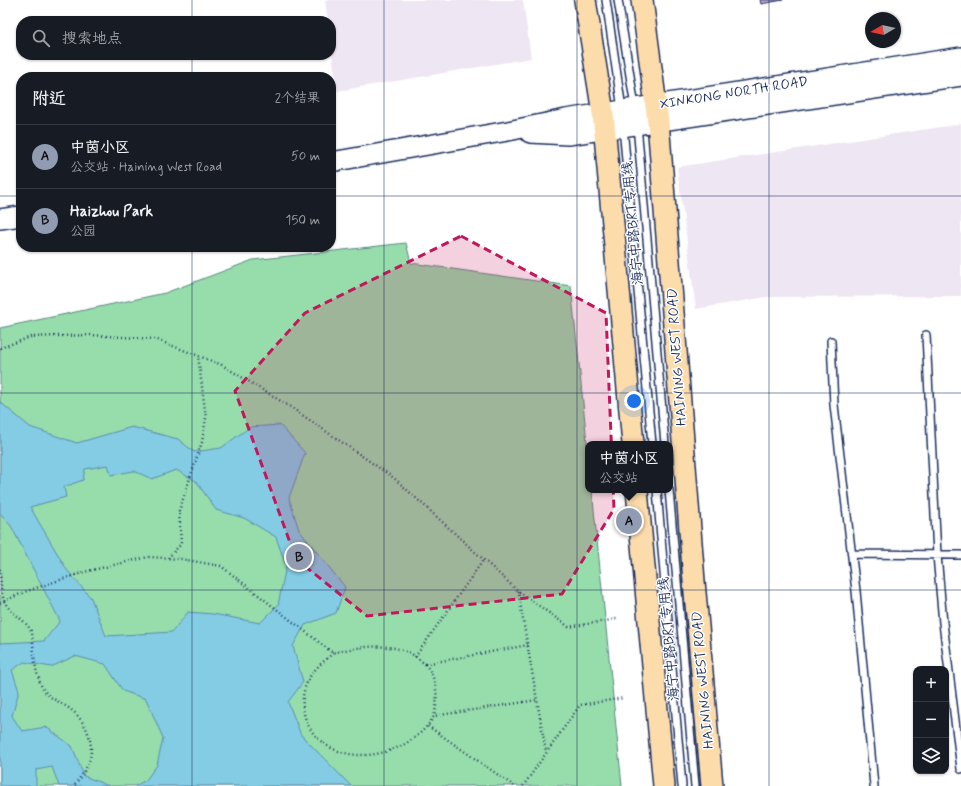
<!DOCTYPE html>
<html lang="zh">
<head>
<meta charset="utf-8">
<style>
  :root { --surface:#171b24; --page:#20242c; --text:#f1f3f6; --muted:#9ea1a6; --line:#363941; --accent:#919bb2 }
  body { margin:0; font-family:Mynerve,"LXGW WenKai TC",sans-serif; background:var(--page); color:var(--text) }
  .controls { position:absolute; right:12px; bottom:12px; display:grid; overflow:hidden; border-radius:8px; box-shadow:0 1px 3px #0004 }
  .controls button { width:36px; height:36px; display:grid; place-items:center; padding:0; border:0; border-bottom:1px solid var(--line); background:var(--surface); color:var(--text); font:20px sans-serif }
  .compass { position:absolute; left:865px; top:12px; width:36px; height:36px; border-radius:50%; background:var(--surface); box-shadow:0 1px 3px #0004; rotate:261deg }
  .you { position:absolute; left:634px; top:401px; width:14px; height:14px; margin:-10px; border:3px solid #fff; border-radius:50%; background:#1a73e8; box-shadow:0 0 0 6px #1a73e833 }
  .badge { display:grid; place-items:center; width:26px; height:26px; border-radius:50%; background:var(--accent); color:#111; font-size:13px; font-weight:700 }
  .pin { position:absolute; translate:-50% -50%; border:2px solid #fff; box-shadow:0 1px 4px #0006 }
  .popup { position:absolute; left:585px; top:441px; width:88px; height:52px; box-sizing:border-box; display:grid; place-content:center; border-radius:8px; background:var(--surface); filter:drop-shadow(0 1px 3px #0005); font-size:13px; white-space:nowrap; color:var(--muted) }
  .popup b { font-size:15px; color:var(--text) }
  .popup::after { content:''; position:absolute; left:50%; top:100%; margin-left:-8px; border:8px solid transparent; border-top-color:var(--surface) }
  .list { margin:0; padding:0; list-style:none }
  h2 { display:flex; justify-content:space-between; align-items:center; height:52px; margin:0; padding:0 16px; font-size:17px }
  h2 small { font-size:13px; font-weight:400; color:var(--muted) }
  .list li { display:grid; grid-template-columns:26px 1fr auto; gap:12px; align-items:center; box-sizing:border-box; height:64px; padding:0 16px; border-top:1px solid var(--line) }
  .list b { display:block; font-size:15px; white-space:nowrap }
  .list p { margin:0; font-size:13px; white-space:nowrap; color:var(--muted) }
  .list em { font-size:13px; font-style:normal; color:var(--muted) }
  .icon { flex:none; width:22px; height:22px; fill:none; stroke:currentColor; stroke-width:2; stroke-linecap:round; stroke-linejoin:round }
  .map { position:relative; flex:none; width:961px; height:786px; overflow:hidden }
  .search { position:absolute; background:var(--surface); box-shadow:0 1px 3px #0004; left:16px; top:16px; width:320px; height:44px; display:flex; align-items:center; gap:10px; box-sizing:border-box; padding:0 14px; border-radius:16px; color:var(--muted); font-size:15px }
  .panel { position:absolute; background:var(--surface); box-shadow:0 1px 3px #0004; left:16px; top:72px; width:320px; height:180px; border-radius:16px }
  .map>svg:first-child { display:block }
  .built { fill:#eee6f3 }
  .green { fill:#97ddab; stroke:#598684 }
  .water { fill:#83cce4; stroke:#598dae; fill-rule:evenodd }
  .building { fill:#c8aad6; stroke:#1b2f5e }
  .lines { fill:none; stroke-linecap:round; stroke-linejoin:round }
  .service-casing { stroke:#1b2f5e; stroke-width:10 }
  .secondary-casing { stroke:#1b2f5e; stroke-width:22 }
  .primary-casing { stroke:#1b2f5e; stroke-width:24 }
  .path { stroke:#1b2f5e; stroke-width:2.5; stroke-dasharray:1 3; stroke-linecap:butt }
  .service { stroke:#fff; stroke-width:7 }
  .secondary { stroke:#fff; stroke-width:19 }
  .primary { stroke:#fddcac; stroke-width:21 }
  .marked { fill:#c2185b; fill-opacity:0.2; stroke:#c2185b; stroke-width:3; stroke-dasharray:8 5; stroke-linejoin:round }
  .grid { fill:none; stroke:#1b2f5e; stroke-width:1; stroke-opacity:0.55 }
  .labels { text-anchor:middle; dominant-baseline:central; stroke-width:3; stroke-linejoin:round; paint-order:stroke }
  .street-label { font-size:14px; fill:#1b2f5e; stroke:#fff }
</style>
</head>
<body>
<div class="map">
<svg width="961" height="786" viewBox="0 0 961 786">
  <rect width="100%" height="100%" fill="#fff"/>
  <filter id="ink" filterUnits="userSpaceOnUse"><feTurbulence type="fractalNoise" baseFrequency=".025" numOctaves="2"/><feDisplacementMap in="SourceGraphic" scale="8" xChannelSelector="R" yChannelSelector="G"/><feConvolveMatrix kernelMatrix="1 2 1 2 8 2 1 2 1" color-interpolation-filters="sRGB"/></filter>
  <g filter="url(#ink)">
    <!-- built -->
    <path class="built" d="M325 0H523L531 58 337 91 331 45V21H328Z
      M961 124V296L766 297 696 309 677 167Z"/>
    <!-- green -->
    <path class="green" d="M406 243 411 263 571 286 588 452V490H592L622 786H0V328L165 293 253 260Z"/>
    <!-- water -->
    <path class="water" d="M0 402 30 427 77 443 132 427 178 439 194 452 221 448 250 427 280 425 305 453 289 498 299 530 345 587 336 613 305 625 293 646 303 682 288 702 301 735 351 786H135L146 780 157 765 163 738 146 699 123 691 105 664 75 656 51 667 24 662 12 670 19 691 12 716 22 731 46 727 72 746 84 776 109 786H59L52 767 36 770V786H0V643L44 641 60 621 11 526 0 513ZM108 465 111 475 134 471 152 479 176 470 196 481 216 510 244 518 276 537 286 566 278 605 260 623 213 614 188 612 172 632 106 636 91 598 67 570 30 507 66 497 64 487 83 480 85 469Z"/>
    <!-- building -->
    <path class="building" d="M760 0H783L761 4Z"/>
    <g class="lines">
      <defs>
        <path id="service" d="M606 0 622 109
          M618 0 635 107
          M637 125 665 444
          M623 127 652 444
          M926 335 937 555 943 623 961 769
          M831 341 834 405 856 591 874 786
          M657 490 682 786
          M669 490 695 786
          M852 554 961 555"/>
        <path id="secondary" d="M530 133 568 135 961 76
          M331 162 508 131 566 119 961 57
          M0 219 21 216"/>
        <path id="primary" d="M585 0 603 113 633 444
          M642 0 658 121 694 581 712 786
          M637 490 664 786"/>
      </defs>
      <!-- service casing -->
      <use href="#service" class="service-casing"/>
      <!-- secondary casing -->
      <use href="#secondary" class="secondary-casing"/>
      <!-- primary casing -->
      <use href="#primary" class="primary-casing"/>
      <!-- path -->
      <path class="path" d="M0 348 31 337 90 335 155 339 222 365 292 408 394 478 518 591 569 627 617 619
        M168 558 181 544 179 511 202 442 206 418 198 356
        M0 569C1 580 0 598 8 607 15 616 27 621 32 633 34 650 34 671 42 687 47 698 61 702 70 709 87 721 97 747 87 766 84 773 78 780 74 786
        M518 591 546 752
        M0 603 27 591 84 572 148 557 181 559 221 566 333 653C356 647 387 642 410 653 415 656 420 660 425 664L528 645
        M333 653C326 660 317 666 311 675 291 706 309 745 345 753 377 761 418 745 434 716L537 700
        M415 657 484 559
        M425 664C437 678 439 698 434 716
        M428 726 514 786
        M523 786 580 705 624 698"/>
      <!-- service -->
      <use href="#service" class="service"/>
      <!-- secondary -->
      <use href="#secondary" class="secondary"/>
      <!-- primary -->
      <use href="#primary" class="primary"/>
    </g>
  </g>
  <!-- marked area -->
  <path class="marked" d="M461 236 606 313 614 509 562 594 367 616 296 559 235 391 305 313Z"/>
  <!-- grid -->
  <path class="grid" d="M192 0V21M384 0V786M577 0V786M769 0V786M192 55V77M0 196H21M331 196H961M192 247V786M0 393H961M0 590H961"/>
  <g class="labels">
    <!-- street labels -->
    <g class="street-label">
      <text transform="translate(734 93) rotate(-9)">XINKONG NORTH ROAD</text>
      <text transform="translate(633 223) rotate(-95)">海宁中路BRT专用线</text>
      <text transform="translate(677 357) rotate(-94)">HAINING WEST ROAD</text>
      <text transform="translate(669 639) rotate(-95)">海宁中路BRT专用线</text>
      <text transform="translate(703 680) rotate(-95)">HAINING WEST ROAD</text>
    </g>
  </g>
</svg>
<div class="controls">
<button>+</button>
<button>−</button>
<button><svg class="icon" aria-label="layers" viewBox="0 0 24 24"><path d="M12 4l9 5-9 5-9-5zM3 14l9 5 9-5"/></svg></button>
</div>
<svg class="compass" viewBox="-18 -18 36 36"><path d="M0-13l5 13h-10z" fill="#e53935"/><path d="M0 13l5-13h-10z" fill="#9ea1a6"/></svg>
<div class="you"></div>
<div class="pin badge" style="left:629px;top:521px">A</div>
<div class="popup"><b>中茵小区</b>公交站</div>
<div class="pin badge" style="left:299px;top:557px">B</div>
<div class="search"><svg class="icon" aria-label="search" viewBox="0 0 24 24"><circle cx="10" cy="10" r="6"/><path d="M15 15l6 6"/></svg>搜索地点</div>
<section class="panel">
<h2>附近<small>2个结果</small></h2>
<ul class="list">
<li><span class="badge">A</span><div><b>中茵小区</b><p>公交站 · Haining West Road</p></div><em>50 m</em></li>
<li><span class="badge">B</span><div><b>Haizhou Park</b><p>公园</p></div><em>150 m</em></li>
</ul>
</section>
</div>
</body>
</html>
